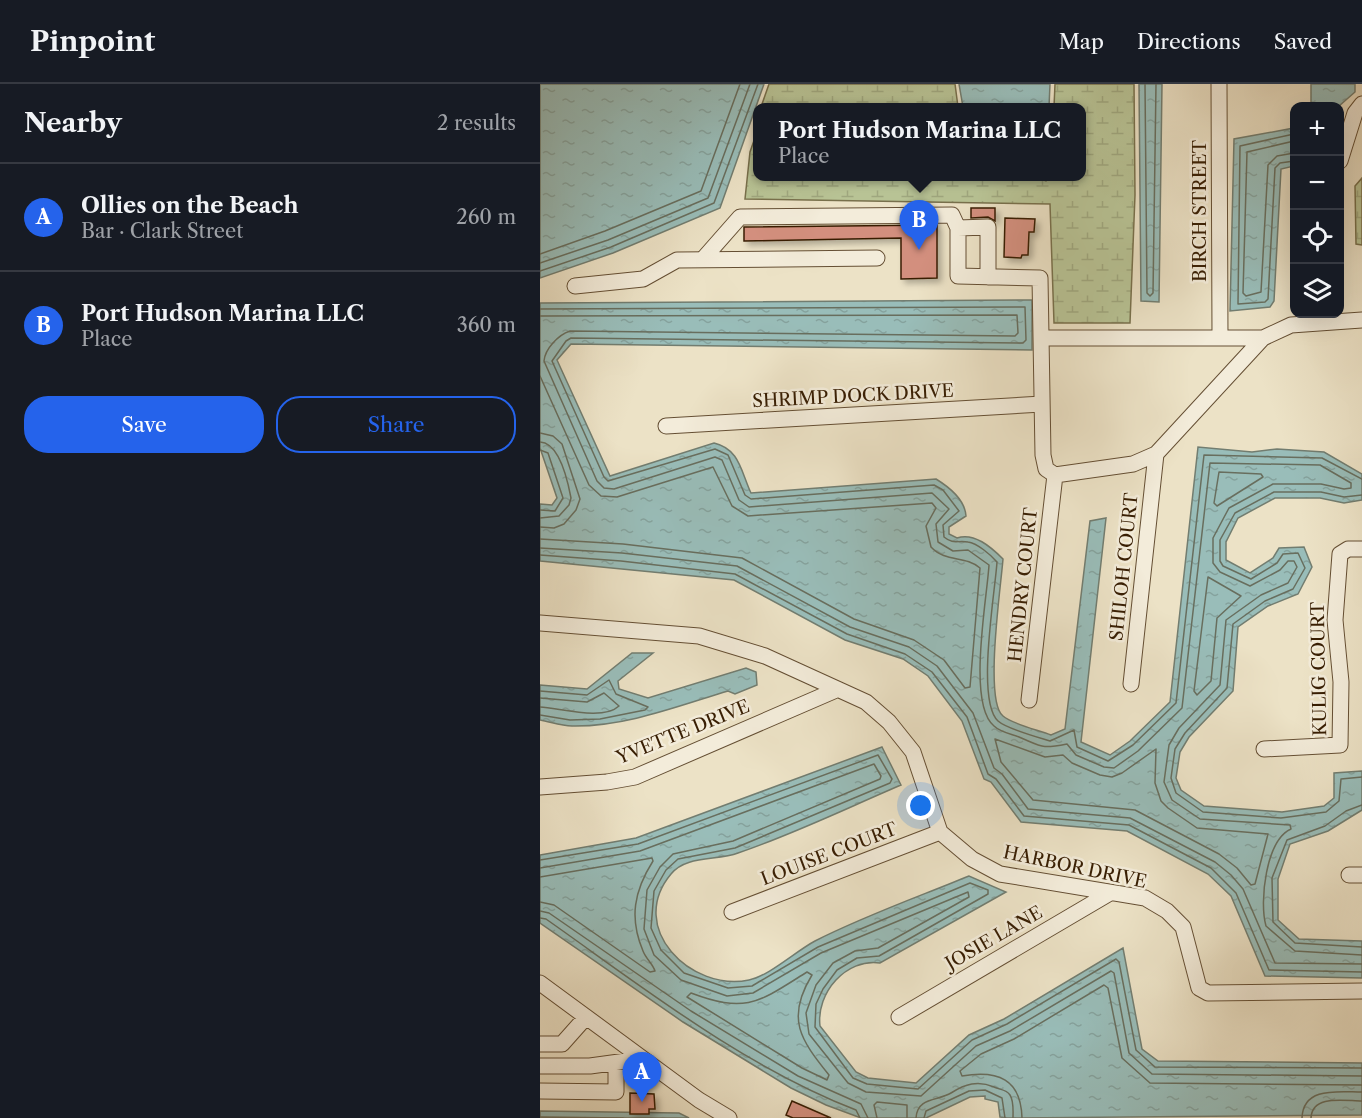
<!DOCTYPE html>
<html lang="en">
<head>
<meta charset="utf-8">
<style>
  :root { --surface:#171b24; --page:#20242c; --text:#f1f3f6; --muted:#9ea1a6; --line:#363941; --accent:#2563eb }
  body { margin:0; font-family:"Libre Caslon Text",serif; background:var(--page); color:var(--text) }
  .controls { position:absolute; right:18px; top:18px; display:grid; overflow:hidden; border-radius:12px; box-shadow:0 6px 24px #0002 }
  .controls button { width:54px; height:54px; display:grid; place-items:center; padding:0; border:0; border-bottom:2px solid var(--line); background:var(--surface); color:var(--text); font:30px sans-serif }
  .you { position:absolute; left:381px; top:722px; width:21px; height:21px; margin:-15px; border:4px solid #fff; border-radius:50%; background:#1a73e8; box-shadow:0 0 0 9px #1a73e833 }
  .badge { display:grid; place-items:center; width:39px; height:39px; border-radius:50%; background:var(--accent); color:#fff; font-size:20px; font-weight:700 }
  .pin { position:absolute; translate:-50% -50px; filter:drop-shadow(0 2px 3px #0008) }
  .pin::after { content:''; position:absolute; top:32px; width:21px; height:18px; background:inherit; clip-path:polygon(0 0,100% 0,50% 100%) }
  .popup { position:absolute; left:213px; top:19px; width:333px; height:78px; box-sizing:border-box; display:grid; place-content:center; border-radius:12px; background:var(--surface); filter:drop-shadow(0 2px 4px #0005); font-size:20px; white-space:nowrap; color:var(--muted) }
  .popup b { font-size:22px; color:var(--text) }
  .popup::after { content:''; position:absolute; left:50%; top:100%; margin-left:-12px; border:12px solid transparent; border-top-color:var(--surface) }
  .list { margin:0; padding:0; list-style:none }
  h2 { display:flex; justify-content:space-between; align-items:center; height:78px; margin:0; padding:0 24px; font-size:26px }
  h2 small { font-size:20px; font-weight:400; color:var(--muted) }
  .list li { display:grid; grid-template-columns:39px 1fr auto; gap:18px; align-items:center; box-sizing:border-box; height:108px; padding:0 24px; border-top:2px solid var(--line) }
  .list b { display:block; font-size:22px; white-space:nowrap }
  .list p { margin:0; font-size:20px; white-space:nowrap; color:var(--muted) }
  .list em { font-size:20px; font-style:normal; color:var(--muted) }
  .actions { display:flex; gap:12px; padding:18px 24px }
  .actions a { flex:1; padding:14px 0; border:2px solid var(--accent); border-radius:24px; text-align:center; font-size:21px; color:var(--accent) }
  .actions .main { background:var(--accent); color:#fff }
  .icon { flex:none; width:33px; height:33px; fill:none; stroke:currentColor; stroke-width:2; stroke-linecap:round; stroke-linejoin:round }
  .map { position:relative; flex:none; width:822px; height:1034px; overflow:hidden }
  header { display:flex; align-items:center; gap:36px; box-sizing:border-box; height:84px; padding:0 30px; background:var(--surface); border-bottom:2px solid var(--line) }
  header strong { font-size:28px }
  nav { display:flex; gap:33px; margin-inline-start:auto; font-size:21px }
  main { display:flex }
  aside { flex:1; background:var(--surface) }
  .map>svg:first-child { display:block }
  .wetland { fill:url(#wetland-marsh); stroke:#78704c; stroke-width:1.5 }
  .water { fill:url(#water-ripples); stroke:#727d70; stroke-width:1.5 }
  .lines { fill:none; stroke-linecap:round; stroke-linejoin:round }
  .shore { stroke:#686e5e; stroke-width:1.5 }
  .building { fill:#d38f7e; stroke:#381e03; stroke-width:1.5; filter:url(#shadow) }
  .minor-casing { stroke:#654f34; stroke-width:17 }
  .minor { stroke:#f3ecda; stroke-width:15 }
  .labels { text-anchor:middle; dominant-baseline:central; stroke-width:5; stroke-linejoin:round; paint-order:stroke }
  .street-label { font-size:18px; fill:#381e03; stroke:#f3ecda }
</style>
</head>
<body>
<header>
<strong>Pinpoint</strong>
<nav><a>Map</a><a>Directions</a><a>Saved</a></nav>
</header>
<main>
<aside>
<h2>Nearby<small>2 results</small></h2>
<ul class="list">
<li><span class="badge">A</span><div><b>Ollies on the Beach</b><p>Bar · Clark Street</p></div><em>260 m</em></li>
<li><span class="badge">B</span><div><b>Port Hudson Marina LLC</b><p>Place</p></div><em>360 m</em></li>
</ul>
<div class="actions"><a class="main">Save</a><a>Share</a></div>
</aside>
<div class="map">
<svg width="822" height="1034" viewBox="0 0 822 1034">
  <defs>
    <pattern id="wetland-marsh" width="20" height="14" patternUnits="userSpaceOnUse" patternTransform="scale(1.5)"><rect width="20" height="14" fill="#b8c395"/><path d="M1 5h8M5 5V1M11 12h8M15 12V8" fill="none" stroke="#9fa77f"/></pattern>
    <pattern id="water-ripples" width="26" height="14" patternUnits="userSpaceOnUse" patternTransform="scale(1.5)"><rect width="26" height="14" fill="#99bdb9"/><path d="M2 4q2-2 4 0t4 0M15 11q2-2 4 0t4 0" fill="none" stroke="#85a29d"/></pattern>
    <filter id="shadow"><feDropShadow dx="4" dy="4" stdDeviation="3" flood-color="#0004"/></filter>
  </defs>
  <rect width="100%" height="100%" fill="#ece2c6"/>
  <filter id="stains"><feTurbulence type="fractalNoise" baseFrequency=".00333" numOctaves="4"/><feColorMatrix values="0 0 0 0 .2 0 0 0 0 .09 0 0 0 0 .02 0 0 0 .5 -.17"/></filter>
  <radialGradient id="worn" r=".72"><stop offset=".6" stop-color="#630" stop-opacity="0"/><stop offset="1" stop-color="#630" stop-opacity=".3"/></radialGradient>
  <!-- wetland -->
  <path class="wetland" d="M229 0H415L418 23H221Z
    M515 0H594L595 111 590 239H514L510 120 205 115 210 68 217 48V92H493L506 97 511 93 541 92V24L514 23Z
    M822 94V161L816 160 815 102Z"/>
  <!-- water -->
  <path class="water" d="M0 0H224L180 124 73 169 0 194Z
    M419 0H510L509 23H423Z
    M599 0H622L619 218 601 217Z
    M771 0H815V8L799 22H771Z
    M754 44V82L741 85 734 217 730 223 690 227 694 55Z
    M492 216V266L31 260 17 276 70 392 174 359C200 365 201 388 211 409L396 395C409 403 425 416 426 432L409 443V450L417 454C434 448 451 463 463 475 461 502 444 617 463 632 472 640 498 646 511 651L525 645 550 437 566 434 541 658 570 671 590 657 630 618 658 363 712 368 737 365 784 368 822 390V416L804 419 780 414H735L698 434 686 458V476L710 489 733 474 739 464 764 463 772 483 758 510 728 522 698 543 693 607 649 653 640 668 636 694 641 706 664 722 742 728 784 722 794 714V689L822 687V726L788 747 750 760 738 795V836L759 855 822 857V894L725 892 691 812 668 790 587 747 481 738 451 698 444 695 422 637 388 592 363 575 305 556 194 496 0 477V420L12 421 17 414 0 364V219Z
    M92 569H113L78 597 79 605 108 614 206 584 216 588 217 601 195 610 188 607C138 622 85 643 32 642 21 642 11 638 0 636V601L47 605Z
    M342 663 361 701C307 724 254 750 198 769 177 777 146 771 131 790 86 844 151 908 209 896 229 892 256 867 275 857 324 832 378 813 429 792L466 808 340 879C306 874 276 909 280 942L316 988 328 994 376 999 429 951 464 935 583 864 602 965 618 977 822 979V1031L467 1034 460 1033 458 1018 445 1015V1012L430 1013 386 1034H321L286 1021 251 1004 143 938 0 839V771L96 754Z
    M0 1027 139 1029 149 1034H0Z"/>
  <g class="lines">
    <!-- shore -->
    <path class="shore" d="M605 0 607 209 610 212 613 209 616 0
      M754 50 700 62 698 220 725 218 728 215 735 84 740 79 754 77
      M754 57 707 68 703 209 706 212 721 208 728 81 737 72 754 69
      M0 170 65 147 161 107 200 0
      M0 179 68 156 168 114 210 0
      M0 187 71 163 174 119 218 0
      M0 225 485 223 486 256 483 259 31 254 26 257 12 277 64 393 68 397 175 365 188 371 205 411 211 415 394 401 403 406 419 427 403 441 404 453C414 461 417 456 428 458 437 459 451 471 457 478 455 509 436 617 458 637 467 645 497 653 510 657L534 646 537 663 568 677 593 661 636 619 664 371 782 374 822 395
      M0 232 477 231 478 249 475 252 30 247C18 251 5 265 4 277L57 397 64 404 74 405 175 373 182 376 199 416 209 423 392 409 409 425 396 440 398 458 413 467 428 466 449 481C447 515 427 620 454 642 460 648 471 650 479 653 503 663 501 665 527 660L536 671 564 683 574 684 598 667 642 624 670 379 780 381 811 399V404L804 405 781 400H733L689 424 673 454V479L680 488 710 502 740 486 748 477H754L757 483 748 499 721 511 686 536 680 601 639 644 629 661 624 698 632 716 660 735 750 741 751 745C726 756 719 818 726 842L755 867 822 871
      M0 292 49 401 61 412 77 413 173 383 192 422 208 432 392 419 396 424 386 442 391 463C406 479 425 471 440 484L430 603 425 604 404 576 374 556 314 535 202 474 83 460 0 455
      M0 349 13 352 22 360 40 415 36 426 24 440 14 444 0 443
      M0 358C20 359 28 398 31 414L29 421 19 432 0 434
      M0 366 8 369 23 414 15 427 0 426
      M679 388 721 390 723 393 677 422 674 419Z
      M822 411 804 413 781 408H734L695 429 680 456V477L683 482 711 495 737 479 743 470 758 469 765 484 753 505 725 517 693 540 687 604 645 649 635 665 631 694 636 709 663 728 741 734 786 728 799 717 801 695 822 693
      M0 464 82 469 197 482 310 543 369 563 397 582 433 629 454 684 462 690 488 725 590 734 675 778 691 791 703 805 735 879 822 880
      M0 471 81 477 195 490 307 550 365 570 392 588 427 633 448 690 456 695 484 732 589 741 671 784 696 809 729 886 822 888
      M668 493 701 512 677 534 671 597 657 611 654 607Z
      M0 607 47 611 69 596 76 610 108 623 105 626 60 635 30 636 0 631
      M0 614 47 618 64 609 79 622C63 637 20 624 0 623
      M455 655 505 673 523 671 532 679 560 691 572 693 582 689 616 665 615 699 621 717 628 724 657 744 728 750 715 800 711 801 697 784 679 770 595 726 493 716 461 678Z
      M822 721 806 727 785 742 747 756 732 794 733 838 755 859 822 863
      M0 776 98 760 338 671 352 695 350 699 195 764 138 775 126 786 114 807 111 844 121 866 144 889 188 904 212 902 278 863 430 799 448 806V810L339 872 317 874 297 886 283 905 276 920 275 943 313 994 327 1000 378 1005 432 956 467 940 576 875 579 878 596 966 615 983 822 984
      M0 784 100 767 334 680 341 692 340 695 193 757 133 770 120 783 107 806 104 845 114 871 141 896 187 912 213 909 281 869 428 808 429 813 338 864 315 867 293 879 276 901 266 929 269 950 308 999 326 1008 381 1012 436 962 470 947 571 887 574 889 589 969 612 990 822 992
      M0 793 112 774 113 777C94 807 89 834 103 867 106 875 113 880 115 887L110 888 14 821 0 818
      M0 827 9 829 151 927 258 992 321 1020 328 1034
      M0 834 6 835C104 904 203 982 316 1026L320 1034
      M267 888 272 891C245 935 261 956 289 991L287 996 262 984 147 913 151 909C207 930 219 918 267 888Z
      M0 1033 83 1034
      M337 1034 334 1021 337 1018 367 1021V1034
      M376 1034C377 1013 398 1017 411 1009 425 1000 438 996 454 1003 460 1006 466 1005 470 1011 474 1017 473 1027 473 1034
      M384 1034 386 1027 429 1007 445 1006 462 1014 465 1034
      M482 1034C481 995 458 986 422 992L420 987 441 970 474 955 564 901 568 904 582 974 610 999 822 1001
      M762 1034C763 1002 799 1008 822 1008
      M771 1034C772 1010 805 1017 822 1017"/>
  </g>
  <!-- building -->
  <path class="building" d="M431 124H455V137L448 133 431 134Z
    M465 134 495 135 494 148H489L488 171H482L481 174 464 173Z
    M397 141V194L361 195V154L204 157V143Z
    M90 1009 114 1010 115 1025H109V1030H90Z
    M252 1017 291 1034H253L246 1031Z"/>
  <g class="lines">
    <defs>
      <path id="minor" d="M679 0 680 253
        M800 77 815 29 822 20
        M163 175 200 133 412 131 418 144
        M448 193V143L418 144V192L500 194 503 371 506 385 515 391
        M35 202 103 195 137 176 337 174
        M501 254H723L751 241 822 236
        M126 342 502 320
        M515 391 593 380 616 370 723 254
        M0 539 159 552 225 572 326 618 349 638 373 668 400 748 432 775 460 790 605 814 627 827 643 843 659 904 668 909 822 907
        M591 600 616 370
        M489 616 515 391
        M724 665 800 661 801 598 795 536 800 470 808 465H822
        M0 703 67 698 95 693 296 606
        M809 791H822
        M192 828 400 748
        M0 899 159 1016 189 1034
        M359 933 570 809
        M0 960H22L46 933
        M0 982H50L101 975
        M0 1007 76 1008V979"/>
    </defs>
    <!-- minor casing -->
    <use href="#minor" class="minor-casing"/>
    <!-- minor -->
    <use href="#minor" class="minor"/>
  </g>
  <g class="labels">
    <!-- street labels -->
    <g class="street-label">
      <text transform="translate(660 127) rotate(-90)">BIRCH STREET</text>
      <text transform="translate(313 312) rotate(-3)">SHRIMP DOCK DRIVE</text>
      <text transform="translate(584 483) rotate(-84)">SHILOH COURT</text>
      <text transform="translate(483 501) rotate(-84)">HENDRY COURT</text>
      <text transform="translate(779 585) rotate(-91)">KULIG COURT</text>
      <text transform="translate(143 648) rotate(-22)">YVETTE DRIVE</text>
      <text transform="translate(289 770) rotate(-21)">LOUISE COURT</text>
      <text transform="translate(535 783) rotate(12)">HARBOR DRIVE</text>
      <text transform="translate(454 854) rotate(-30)">JOSIE LANE</text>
    </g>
  </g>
  <rect width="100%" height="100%" filter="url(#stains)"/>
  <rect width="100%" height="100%" fill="url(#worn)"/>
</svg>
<div class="controls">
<button>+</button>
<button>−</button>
<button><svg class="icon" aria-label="locate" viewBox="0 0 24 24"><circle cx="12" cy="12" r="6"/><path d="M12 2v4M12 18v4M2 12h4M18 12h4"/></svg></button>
<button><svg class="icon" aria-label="layers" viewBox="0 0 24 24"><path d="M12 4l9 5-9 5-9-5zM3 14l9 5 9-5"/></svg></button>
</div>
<div class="you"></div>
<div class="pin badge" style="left:102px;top:1018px">A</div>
<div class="pin badge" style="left:379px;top:166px">B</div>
<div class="popup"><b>Port Hudson Marina LLC</b>Place</div>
</div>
</main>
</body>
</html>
